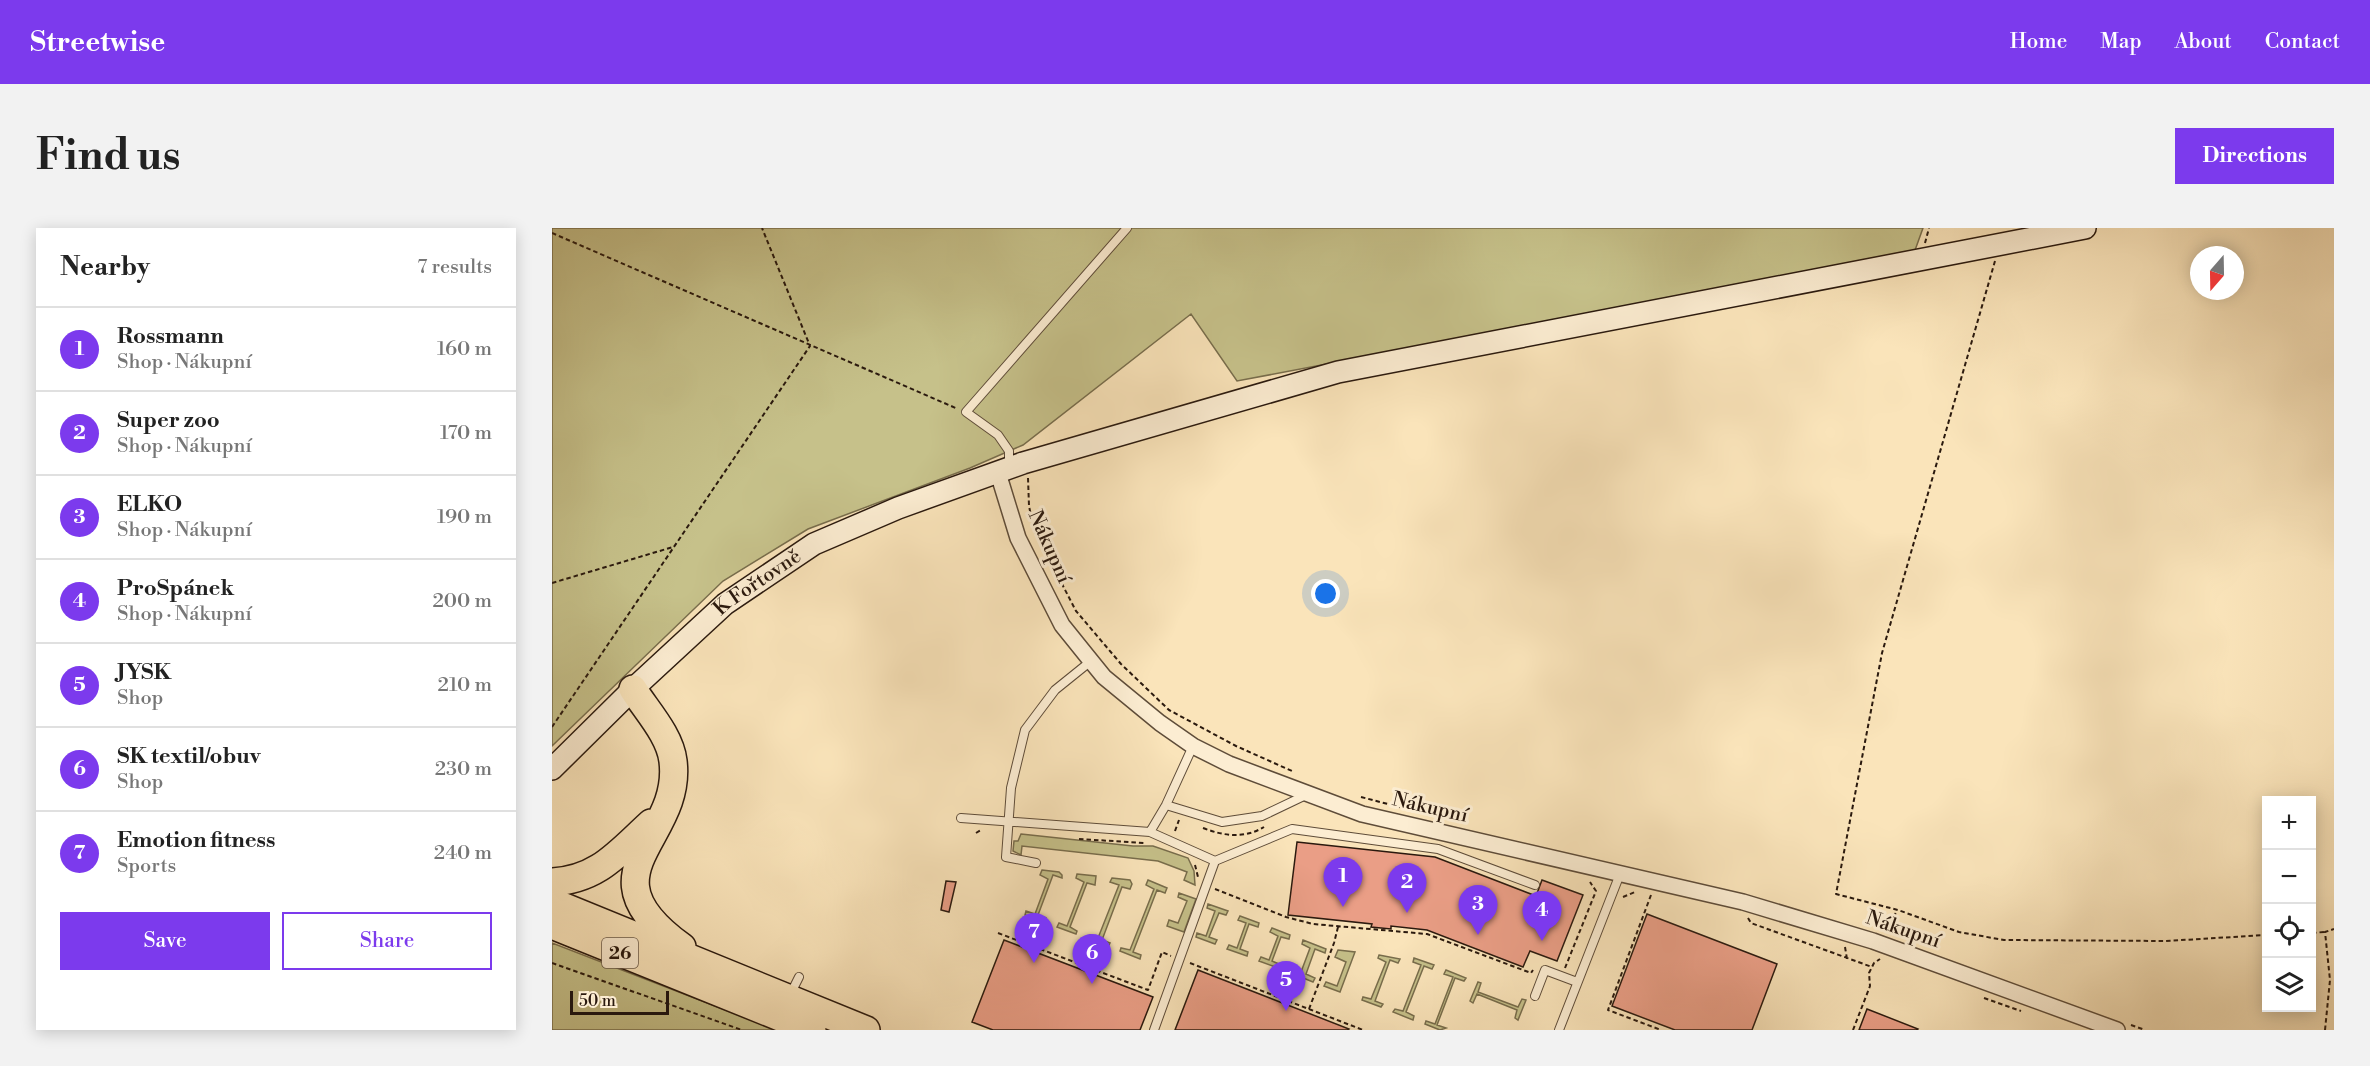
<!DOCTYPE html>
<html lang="en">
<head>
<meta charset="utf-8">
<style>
  :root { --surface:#fff; --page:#f2f2f2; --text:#222; --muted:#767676; --line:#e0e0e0; --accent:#7c3aed }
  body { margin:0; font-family:"Libre Bodoni",serif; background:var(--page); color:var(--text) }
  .controls { position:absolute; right:18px; bottom:18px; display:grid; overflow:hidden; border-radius:0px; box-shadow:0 3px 15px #0003 }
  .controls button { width:54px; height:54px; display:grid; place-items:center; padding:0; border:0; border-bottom:2px solid var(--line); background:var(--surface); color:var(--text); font:30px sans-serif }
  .compass { position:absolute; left:1638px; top:18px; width:54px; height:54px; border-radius:50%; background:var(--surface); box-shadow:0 3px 15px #0003; rotate:200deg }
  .scale { position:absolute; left:18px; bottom:15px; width:99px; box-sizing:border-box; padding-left:6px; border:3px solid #2a190e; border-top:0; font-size:16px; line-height:21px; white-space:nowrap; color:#2a190e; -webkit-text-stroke:4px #fcedd2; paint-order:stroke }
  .you { position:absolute; left:774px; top:366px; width:21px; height:21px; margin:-15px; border:4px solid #fff; border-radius:50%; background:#1a73e8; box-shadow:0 0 0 9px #1a73e833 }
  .badge { display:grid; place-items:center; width:39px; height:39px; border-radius:50%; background:var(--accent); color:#fff; font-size:20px; font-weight:700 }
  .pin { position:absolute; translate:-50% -50px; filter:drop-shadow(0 2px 3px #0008) }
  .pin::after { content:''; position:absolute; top:32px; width:21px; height:18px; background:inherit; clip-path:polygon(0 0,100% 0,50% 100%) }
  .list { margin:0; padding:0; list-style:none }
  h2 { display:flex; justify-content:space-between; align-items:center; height:78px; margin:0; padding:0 24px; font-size:26px }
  h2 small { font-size:20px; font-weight:400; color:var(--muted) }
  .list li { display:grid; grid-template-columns:39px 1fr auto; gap:18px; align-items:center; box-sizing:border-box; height:84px; padding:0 24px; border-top:2px solid var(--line) }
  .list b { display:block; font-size:22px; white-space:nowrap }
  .list p { margin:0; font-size:20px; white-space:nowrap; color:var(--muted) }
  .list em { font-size:20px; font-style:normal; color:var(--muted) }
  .actions { display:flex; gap:12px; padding:18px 24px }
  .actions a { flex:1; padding:14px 0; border:2px solid var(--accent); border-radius:0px; text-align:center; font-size:21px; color:var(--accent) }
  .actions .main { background:var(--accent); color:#fff }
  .icon { flex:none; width:33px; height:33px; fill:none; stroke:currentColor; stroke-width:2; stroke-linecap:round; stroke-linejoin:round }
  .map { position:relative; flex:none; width:1782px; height:802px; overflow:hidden; border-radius:0px }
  header { display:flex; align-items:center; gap:36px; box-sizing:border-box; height:84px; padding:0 30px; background:var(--accent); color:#fff }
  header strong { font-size:28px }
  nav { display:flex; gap:33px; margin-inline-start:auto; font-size:21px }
  .intro { display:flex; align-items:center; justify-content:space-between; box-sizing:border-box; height:144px; padding:0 36px }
  h1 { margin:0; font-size:42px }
  .button { padding:15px 27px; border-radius:0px; background:var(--accent); color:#fff; font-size:21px; font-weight:700 }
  main { display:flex; gap:36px; padding:0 36px }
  aside { flex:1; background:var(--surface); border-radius:0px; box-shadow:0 3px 15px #0003 }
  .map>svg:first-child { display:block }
  .green { fill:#c6c18a; stroke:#786d4c; stroke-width:1.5 }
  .building { fill:#ea9e86; stroke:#2a190e; stroke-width:1.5 }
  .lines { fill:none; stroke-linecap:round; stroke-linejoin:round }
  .lane-casing { stroke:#5e4c39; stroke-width:10 }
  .street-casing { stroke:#5e4c39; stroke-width:18 }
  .secondary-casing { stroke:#2a190e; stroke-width:24 }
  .highway-casing { stroke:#2a190e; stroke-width:30 }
  .path { stroke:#2a190e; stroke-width:2; stroke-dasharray:4.5 3; stroke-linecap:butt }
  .lane { stroke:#fcedd2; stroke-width:8 }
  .street { stroke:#fcedd2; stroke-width:15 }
  .secondary { stroke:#fcedd2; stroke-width:21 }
  .highway { stroke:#fae4ba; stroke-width:27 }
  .labels { text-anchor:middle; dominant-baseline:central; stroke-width:6; stroke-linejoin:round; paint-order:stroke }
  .shield { fill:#fcedd2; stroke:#695949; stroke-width:1.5 }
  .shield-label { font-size:18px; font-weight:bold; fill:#2a190e }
  .street-label { font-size:20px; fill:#2a190e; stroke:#fcedd2 }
</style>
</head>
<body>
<header>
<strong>Streetwise</strong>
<nav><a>Home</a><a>Map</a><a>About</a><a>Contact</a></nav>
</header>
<div class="intro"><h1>Find us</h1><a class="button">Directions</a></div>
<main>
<aside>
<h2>Nearby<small>7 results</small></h2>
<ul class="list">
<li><span class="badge">1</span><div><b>Rossmann</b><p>Shop · Nákupní</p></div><em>160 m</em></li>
<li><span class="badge">2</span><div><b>Super zoo</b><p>Shop · Nákupní</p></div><em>170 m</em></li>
<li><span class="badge">3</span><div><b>ELKO</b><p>Shop · Nákupní</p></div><em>190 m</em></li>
<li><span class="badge">4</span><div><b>ProSpánek</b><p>Shop · Nákupní</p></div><em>200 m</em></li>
<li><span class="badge">5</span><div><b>JYSK</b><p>Shop</p></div><em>210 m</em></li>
<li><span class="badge">6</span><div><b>SK textil/obuv</b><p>Shop</p></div><em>230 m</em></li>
<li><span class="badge">7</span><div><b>Emotion fitness</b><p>Sports</p></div><em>240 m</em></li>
</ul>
<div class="actions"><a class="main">Save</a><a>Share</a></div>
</aside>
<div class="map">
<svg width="1782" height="802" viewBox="0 0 1782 802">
  <rect width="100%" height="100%" fill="#fae4ba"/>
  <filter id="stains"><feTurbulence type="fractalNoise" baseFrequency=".00333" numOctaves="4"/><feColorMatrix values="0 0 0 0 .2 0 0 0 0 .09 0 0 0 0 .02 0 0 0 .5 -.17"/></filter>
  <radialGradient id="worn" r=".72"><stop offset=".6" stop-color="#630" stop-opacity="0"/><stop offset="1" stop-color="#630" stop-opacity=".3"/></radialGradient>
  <!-- green -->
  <path class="green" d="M0 0H1371L1362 25 685 153 639 86 471 217 418 240 256 301 171 353 0 518Z
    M469 606 581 618H601L636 630 642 643 643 657 632 652 635 644 606 633 470 618 469 627 461 623 462 613H466Z
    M490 642 507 644 510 647V650L501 647 486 687 494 690 493 694 473 687 474 683 483 686 496 651 488 647Z
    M525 646 544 648 543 657 535 655 518 699 525 703 524 706 505 699 507 695 515 698 532 654 524 650Z
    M560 650 578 652 580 656 578 661 570 659 550 712 558 715 556 719 536 711 538 707 546 710 567 657 558 654Z
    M596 652 615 660 613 665 605 662 581 724 589 727 588 731 568 723 569 720 578 722 602 661 594 657Z
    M627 665 644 671 632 704 615 698 617 692 626 695 635 673 626 669Z
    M656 676 676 683 674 687 667 685 657 709 665 712 663 716 644 709 645 705 654 708 663 683 655 680Z
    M688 688 707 695 706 699 697 696 688 721 696 724 695 728 675 721 677 717 685 720 694 695 686 692Z
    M720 700 738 707 737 711 729 709 720 733 727 736 726 740 707 733 709 729 717 732 726 708 718 704Z
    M751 712 774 721 773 725 763 721 754 746 763 750 761 754 739 745 740 741 749 744 758 720 750 716Z
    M0 715 225 802H0Z
    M786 722 803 724 788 764 772 758 774 754 785 758 794 734 783 729Z
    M827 727 848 731 846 735 838 732 823 773 831 776 829 779 810 772 811 769 819 771 834 734 826 730Z
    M862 730 882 737 880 741 872 738 854 784 862 788 861 792 841 784 843 781 851 783 869 737 861 734Z
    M894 742 914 750 912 753 903 750 885 797 894 800 888 802 873 796 874 793 883 796 901 749 892 746Z
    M926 754 929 755 926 764 966 779 970 771 974 772 966 792 963 790 965 782 925 766 921 775 918 773Z"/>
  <!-- building -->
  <path class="building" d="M745 614 883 629 984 668 990 652 1031 667 1005 733 978 723 971 739 875 702 839 698V701L819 699 820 696 736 687Z
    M394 653 404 654 397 684 389 682Z
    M1095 686 1225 736 1200 802H1123L1060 778Z
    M452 712 601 769 588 802H441L420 794Z
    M646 742 797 801 796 802H623Z
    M1315 781 1366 801 1365 802H1307Z"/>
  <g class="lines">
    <defs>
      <path id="lane" d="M457 239V223L446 207 414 184 575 0
        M614 577 670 594 710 588 754 567
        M409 590 598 604 663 633 602 802
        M598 604 614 577 641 518
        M663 633 740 601 886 621 983 657
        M484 635 454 629 459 560 473 502 503 462 539 433
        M238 767 247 749
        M983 768 993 742 1025 754
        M1007 802 1068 646"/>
      <path id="street" d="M446 245 466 310 510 397 539 433 552 449 608 495 641 518 677 536 810 586 1191 674 1321 713 1565 802"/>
      <g id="secondary">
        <path id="s1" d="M0 541 81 461 173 376 262 316 346 280 471 235 786 144 1533 0"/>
      </g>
      <path id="highway" d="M81 461C94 482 118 507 121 533 131 613 25 643 130 719
        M0 654C46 652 67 624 99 595
        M0 674 314 802
        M0 697 260 802"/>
    </defs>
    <!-- lane casing -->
    <use href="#lane" class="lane-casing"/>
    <!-- street casing -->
    <use href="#street" class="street-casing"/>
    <!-- secondary casing -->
    <use href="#secondary" class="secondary-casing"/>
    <!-- highway casing -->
    <use href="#highway" class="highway-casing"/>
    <!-- path -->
    <path class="path" d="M0 5 406 181
      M1373 15 1377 0
      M1443 33 1330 425 1284 666 1346 682 1407 704 1452 712 1614 713 1714 707
      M476 250 477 278 482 302 524 383 569 436 617 482 684 518 740 543
      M0 355 121 319
      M0 499 258 118 210 0
      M809 569 851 580
      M651 600C672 608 692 611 712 599
      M623 603 627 592
      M424 605 429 602
      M527 611 593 615
      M643 637 646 649
      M663 661 734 689 761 696 875 706 979 745 981 742
      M1099 667 1056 782 1109 802
      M1071 669 1083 664
      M1196 690 1199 695 1320 739
      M1334 702 1345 683
      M446 705 596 762 610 724 619 728
      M1760 705 1772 704
      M1293 719 1295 731
      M0 735 190 802
      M638 735 811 802
      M1013 740 1044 663 1038 654
      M1432 770 1469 783
      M757 781 782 715 786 699
      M1579 797 1593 802
      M1301 802 1318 758 1317 745 1322 735 1328 731
      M1773 802 1778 752 1773 704 1782 701"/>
    <!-- lane -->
    <use href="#lane" class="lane"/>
    <!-- street -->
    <use href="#street" class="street"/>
    <!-- secondary -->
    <use href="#secondary" class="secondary"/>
    <!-- highway -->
    <use href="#highway" class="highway"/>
  </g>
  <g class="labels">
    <!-- shield labels -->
    <rect class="shield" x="50" y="710" width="36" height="30" rx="4.5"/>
    <g class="shield-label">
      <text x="68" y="725">26</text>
    </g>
    <!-- street labels -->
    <g class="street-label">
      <text transform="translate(497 319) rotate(66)">Nákupní</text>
      <text stroke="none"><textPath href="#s1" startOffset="278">K Fořtovně</textPath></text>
      <text transform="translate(878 580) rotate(13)">Nákupní</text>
      <text transform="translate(1351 702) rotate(19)">Nákupní</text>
    </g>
  </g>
  <rect width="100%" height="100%" filter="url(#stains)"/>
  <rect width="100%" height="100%" fill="url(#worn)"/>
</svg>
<div class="controls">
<button>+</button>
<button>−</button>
<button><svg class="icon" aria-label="locate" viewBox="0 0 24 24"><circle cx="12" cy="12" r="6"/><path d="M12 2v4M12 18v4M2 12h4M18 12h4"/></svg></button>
<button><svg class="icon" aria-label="layers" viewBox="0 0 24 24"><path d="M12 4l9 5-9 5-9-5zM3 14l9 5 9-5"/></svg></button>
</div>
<svg class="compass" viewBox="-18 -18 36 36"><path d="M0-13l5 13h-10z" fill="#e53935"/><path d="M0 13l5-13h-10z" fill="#767676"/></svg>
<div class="scale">50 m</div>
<div class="you"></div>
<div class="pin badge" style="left:791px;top:679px">1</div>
<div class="pin badge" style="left:855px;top:685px">2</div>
<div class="pin badge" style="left:926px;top:707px">3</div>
<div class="pin badge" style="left:990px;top:713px">4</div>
<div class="pin badge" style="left:734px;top:783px">5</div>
<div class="pin badge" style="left:540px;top:756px">6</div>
<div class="pin badge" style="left:482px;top:735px">7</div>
</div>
</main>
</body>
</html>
